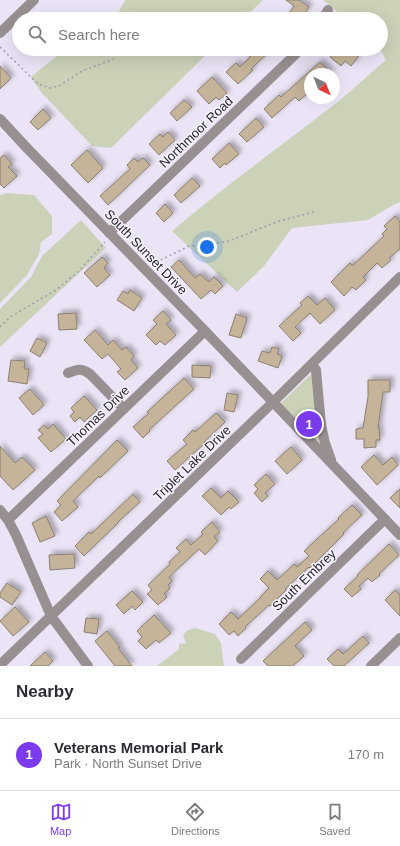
<!DOCTYPE html>
<html lang="en">
<head>
<meta charset="utf-8">
<style>
  :root { --surface:#fff; --page:#f2f2f3; --text:#2b2b33; --muted:#7c7c81; --line:#e1e1e2; --accent:#7c3aed }
  body { margin:0; font-family:Arial,sans-serif; background:var(--page); color:var(--text) }
  .compass { position:absolute; left:304px; top:68px; width:36px; height:36px; border-radius:50%; background:var(--surface); box-shadow:0 4px 16px #0002; rotate:137deg }
  .you { position:absolute; left:207px; top:247px; width:14px; height:14px; margin:-10px; border:3px solid #fff; border-radius:50%; background:#1a73e8; box-shadow:0 0 0 6px #1a73e833 }
  .badge { display:grid; place-items:center; width:26px; height:26px; border-radius:50%; background:var(--accent); color:#fff; font-size:13px; font-weight:700 }
  .pin { position:absolute; translate:-50% -50%; border:2px solid #fff; box-shadow:0 1px 4px #0006 }
  .list { margin:0; padding:0; list-style:none }
  h2 { display:flex; justify-content:space-between; align-items:center; height:52px; margin:0; padding:0 16px; font-size:17px }
  h2 small { font-size:13px; font-weight:400; color:var(--muted) }
  .list li { display:grid; grid-template-columns:26px 1fr auto; gap:12px; align-items:center; box-sizing:border-box; height:72px; padding:0 16px; border-top:1px solid var(--line) }
  .list b { display:block; font-size:15px; white-space:nowrap }
  .list p { margin:0; font-size:13px; white-space:nowrap; color:var(--muted) }
  .list em { font-size:13px; font-style:normal; color:var(--muted) }
  .icon { flex:none; width:22px; height:22px; fill:none; stroke:currentColor; stroke-width:2; stroke-linecap:round; stroke-linejoin:round }
  .map { position:relative; flex:none; width:400px; height:666px; overflow:hidden }
  .search { position:absolute; background:var(--surface); box-shadow:0 4px 16px #0002; left:12px; right:12px; top:12px; height:44px; display:flex; align-items:center; gap:10px; box-sizing:border-box; padding:0 14px; border-radius:22px; color:var(--muted); font-size:15px }
  .sheet { height:124px; background:var(--surface) }
  nav { display:flex; justify-content:space-around; align-items:center; box-sizing:border-box; height:56px; border-top:1px solid var(--line); background:var(--surface); font-size:11px; color:var(--muted) }
  nav a { display:grid; justify-items:center; gap:2px }
  nav .on { color:var(--accent) }
  .map>svg:first-child { display:block }
  .green { fill:#cbd2b8 }
  .building { fill:#c5b499; stroke:#898070; filter:url(#shadow) }
  .lines { fill:none; stroke-linecap:round; stroke-linejoin:round }
  .path { stroke:#a19ba9; stroke-width:1.5; stroke-dasharray:2 3; stroke-linecap:butt }
  .minor { stroke:#988f91; stroke-width:10 }
  .labels { text-anchor:middle; dominant-baseline:central; stroke-width:3; stroke-linejoin:round; paint-order:stroke }
  .street-label { font-size:13px; fill:#27242b; stroke:#f7f3fe }
</style>
</head>
<body>
<div class="map">
<svg width="400" height="666" viewBox="0 0 400 666">
  <defs>
    <filter id="shadow"><feDropShadow dx="3.5" dy="-3.5" stdDeviation="2" flood-color="#0004"/></filter>
  </defs>
  <rect width="100%" height="100%" fill="#ebe4f6"/>
  <!-- green -->
  <path class="green" d="M125 0H263L243 19H115Z
    M323 0H400V202L395 204 368 220 292 228 264 266 237 292 172 231C226 185 284 144 340 100 356 87 370 73 386 60L380 49H381V19H346Z
    M72 49H212L111 148 92 146 41 92 31 77 59 54Z
    M7 193 34 195 52 216V234L41 242 39 254 27 275 0 303V195Z
    M81 220 106 248 0 347V309L31 277 42 256Z
    M312 373 320 445 280 404Z
    M195 628 215 634 221 643 224 666H157L179 649V644L186 643 183 635 188 630Z"/>
  <!-- building -->
  <path class="building" d="M286 0H299L309 7 301 19H285L294 6Z
    M251 49H272L251 69 253 70 238 84 226 72 236 63 240 67 250 57 247 53Z
    M337 49H349L358 57 351 66 345 61 341 66 330 57Z
    M320 62 332 74H310V91L299 101 295 97 272 118 264 109 279 95 281 97Z
    M0 66 11 78 0 89Z
    M212 77 227 93 219 100 216 97 209 104 197 91Z
    M184 100 192 107 177 121 170 113Z
    M43 109 51 118 38 130 30 122Z
    M256 118 264 127 247 142 239 134Z
    M168 132 175 140 159 155 149 144 160 134 163 137Z
    M229 143 239 154 226 165 225 163 220 168 212 159Z
    M87 150 103 168 88 183 71 165Z
    M4 155 12 164 8 167 17 176 4 188 0 184V158Z
    M134 158 138 162 143 158 150 165 108 205 100 196 130 169 127 165Z
    M192 178 200 186 181 203 174 195Z
    M165 204 173 213 164 222 156 213Z
    M395 216 400 222V249L389 258 391 260 382 268 377 263 363 277 366 280 356 290 352 287 344 296 331 282 350 263 352 266 384 236 382 234 387 229 384 226Z
    M102 257 108 263 104 268 110 275 97 287 84 273Z
    M179 260 195 278 200 274 209 282 214 277 223 286 215 294 211 290 201 299 171 267Z
    M130 290 142 298 134 311 117 300 123 291 128 294Z
    M308 296 317 305 325 298 335 310 320 324 310 313 295 327 301 333 293 341 279 326 302 305 300 303Z
    M163 311 171 320 166 324 176 335 165 345 160 341 156 345 146 335 157 324 153 320Z
    M76 313 77 329 59 330 58 314Z
    M236 314 247 318 241 338 229 335Z
    M95 330 108 345 113 340 122 350 126 347 134 356 131 360 138 368 125 380 117 372 121 369 108 354 102 359 84 340Z
    M37 338 47 343 40 357 30 351Z
    M272 347 279 349 277 354 282 356 278 368 258 361 262 351 270 353Z
    M11 360 25 361 24 369H29L27 384 8 381Z
    M192 365 211 366 210 378 192 377Z
    M184 378 194 389 149 430 150 431 143 438 133 427 149 413 147 412Z
    M368 380H390V392H383L378 428H379L380 440H376V447L364 448V439H356V429L363 428 368 397Z
    M30 389 44 405 33 415 19 398Z
    M227 393 238 395 234 412 224 410Z
    M84 396 97 410 84 422 80 417 75 422 70 416 74 412 71 408Z
    M216 413 225 422 204 442 205 443 175 470 167 461 187 444 183 440 193 430 195 432Z
    M53 424 66 439 51 452 38 438 43 434 38 430 44 425 48 429Z
    M117 440 128 451 100 478 99 476 73 501 78 507 62 521 54 512 61 505 57 501Z
    M0 446 15 463 22 457 35 470 13 490 0 476Z
    M291 447 302 460 287 474 275 461Z
    M374 455 383 465 392 457 398 465 377 485 361 467Z
    M266 474 275 484 265 493 268 496 262 502 254 493 258 489 254 485Z
    M211 488 221 498 228 491 239 502 231 509 229 507 221 515 202 496Z
    M400 489V508L390 498Z
    M133 494 140 502 118 522V523L84 556 75 546 89 532 91 534Z
    M352 505 362 515 343 533 344 534 310 568 309 567 285 589 286 590 270 606 269 605 245 627 246 628 238 636 234 631 229 635 219 624 231 612 238 619 261 597V596L269 588 260 579 268 571 277 580 294 564 297 567 309 556 304 551 339 519 338 518Z
    M46 516 55 536 40 542 32 523Z
    M212 522 220 532 214 537 218 541 205 555 199 549 169 577 172 581 168 585 170 588 164 594 167 597 158 605 147 594 152 590 148 585 170 564 169 562 180 552 176 548 186 539 191 545 203 534 201 532Z
    M389 544 399 555 379 574 380 575 372 582 368 578 359 586 361 589 352 597 344 589 358 576 357 575Z
    M74 554 75 568 50 570 49 555Z
    M7 583 21 592 12 605 0 597V593Z
    M395 590 400 595V616L385 600Z
    M132 591 143 602 135 610 132 606 124 614 116 605Z
    M15 607 29 622 13 636 0 621Z
    M154 615 171 633 159 643 156 640 146 649 138 641 142 637 137 631Z
    M86 618 99 619 97 634 84 632Z
    M305 622 312 630 295 646 304 656 293 666H268L263 661Z
    M107 631 120 647 118 648 132 666H115L95 641Z
    M363 636 369 643 344 666H334L327 659 338 649 343 654Z
    M45 652 53 661 48 666H30Z"/>
  <g class="lines">
    <!-- path -->
    <path class="path" d="M0 47 38 84 50 88 59 86 82 71 114 59
      M151 262H156L169 256 189 246 205 245 229 241 279 221 314 212
      M0 327 10 317 56 290 78 272 105 242"/>
    <!-- minor -->
    <path class="minor" d="M323 19 328 10
      M0 33 34 0
      M0 119 26 147 205 331 400 535
      M109 233 301 49
      M312 364 316 370 321 425 325 443 331 460
      M68 373C78 369 81 368 90 374L124 409
      M0 510 8 520 16 535 51 616 88 666
      M8 520 205 331
      M241 659 385 519
      M0 665 268 407 400 277
      M371 666 400 638"/>
  </g>
  <g class="labels">
    <!-- street labels -->
    <g class="street-label">
      <text transform="translate(196 132) rotate(-44)">Northmoor Road</text>
      <text transform="translate(146 252) rotate(46)">South Sunset Drive</text>
      <text transform="translate(98 416) rotate(-44)">Thomas Drive</text>
      <text transform="translate(192 463) rotate(-44)">Triplet Lake Drive</text>
      <text transform="translate(304 580) rotate(-44)">South Embrey</text>
    </g>
  </g>
</svg>
<svg class="compass" viewBox="-18 -18 36 36"><path d="M0-13l5 13h-10z" fill="#e53935"/><path d="M0 13l5-13h-10z" fill="#7c7c81"/></svg>
<div class="you"></div>
<div class="pin badge" style="left:309px;top:424px">1</div>
<div class="search"><svg class="icon" aria-label="search" viewBox="0 0 24 24"><circle cx="10" cy="10" r="6"/><path d="M15 15l6 6"/></svg>Search here</div>
</div>
<section class="sheet">
<h2>Nearby<small></small></h2>
<ul class="list">
<li><span class="badge">1</span><div><b>Veterans Memorial Park</b><p>Park · North Sunset Drive</p></div><em>170 m</em></li>
</ul>
</section>
<nav>
<a class="on"><svg class="icon" aria-label="map" viewBox="0 0 24 24"><path d="M3 6l6-2 6 2 6-2v14l-6 2-6-2-6 2zM9 4v14M15 6v14"/></svg>Map</a>
<a><svg class="icon" aria-label="directions" viewBox="0 0 24 24"><path d="M12 3l9 9-9 9-9-9zM9 14v-3h6M13 9l2 2-2 2"/></svg>Directions</a>
<a><svg class="icon" aria-label="saved" viewBox="0 0 24 24"><path d="M7 4h10v16l-5-4-5 4z"/></svg>Saved</a>
</nav>
</body>
</html>
